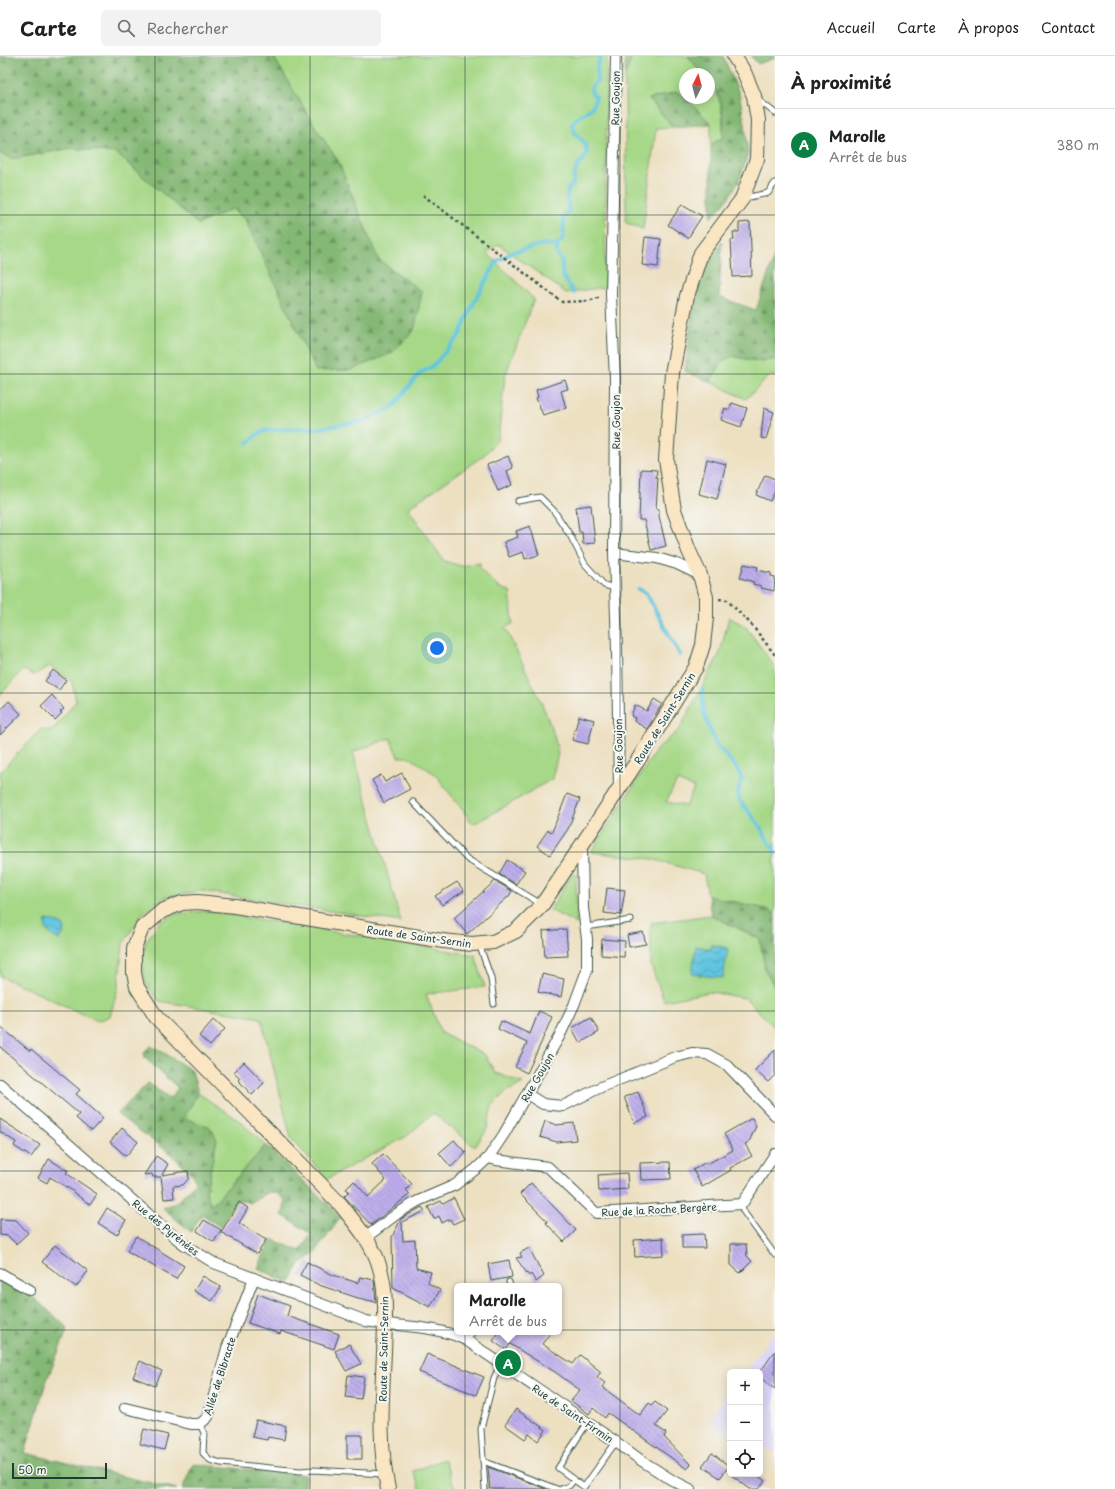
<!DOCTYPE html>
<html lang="fr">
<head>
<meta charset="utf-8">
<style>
  :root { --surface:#fff; --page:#f2f2f2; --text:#202124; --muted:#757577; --line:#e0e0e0; --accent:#0b8043 }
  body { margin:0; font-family:"Playpen Sans",sans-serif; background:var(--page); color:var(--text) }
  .controls { position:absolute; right:12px; bottom:12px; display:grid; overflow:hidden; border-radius:6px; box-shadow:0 2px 10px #0003 }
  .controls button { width:36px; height:36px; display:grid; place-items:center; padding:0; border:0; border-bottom:1px solid var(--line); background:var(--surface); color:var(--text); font:20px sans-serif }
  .compass { position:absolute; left:679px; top:12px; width:36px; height:36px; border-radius:50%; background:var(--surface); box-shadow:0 2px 10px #0003; rotate:6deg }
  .scale { position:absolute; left:12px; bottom:10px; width:95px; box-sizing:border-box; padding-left:4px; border:2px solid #1f3d34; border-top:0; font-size:11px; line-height:14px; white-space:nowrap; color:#1f3d34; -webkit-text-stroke:3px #f6f6f2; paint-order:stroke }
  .you { position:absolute; left:437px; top:592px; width:14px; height:14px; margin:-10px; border:3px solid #fff; border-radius:50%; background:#1a73e8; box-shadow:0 0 0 6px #1a73e833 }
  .badge { display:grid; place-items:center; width:26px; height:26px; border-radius:50%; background:var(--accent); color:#fff; font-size:13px; font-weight:700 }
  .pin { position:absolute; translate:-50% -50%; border:2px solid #fff; box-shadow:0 1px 4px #0006 }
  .popup { position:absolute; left:454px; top:1227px; width:108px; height:52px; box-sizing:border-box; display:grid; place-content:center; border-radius:6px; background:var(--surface); filter:drop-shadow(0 1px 3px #0005); font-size:13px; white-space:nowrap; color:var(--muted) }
  .popup b { font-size:15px; color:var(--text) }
  .popup::after { content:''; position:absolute; left:50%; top:100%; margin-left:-8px; border:8px solid transparent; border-top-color:var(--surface) }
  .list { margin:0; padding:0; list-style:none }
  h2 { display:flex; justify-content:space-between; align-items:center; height:52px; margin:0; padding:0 16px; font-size:17px }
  h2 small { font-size:13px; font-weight:400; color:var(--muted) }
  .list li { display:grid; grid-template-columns:26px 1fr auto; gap:12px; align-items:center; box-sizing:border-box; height:72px; padding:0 16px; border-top:1px solid var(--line) }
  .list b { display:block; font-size:15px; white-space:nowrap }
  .list p { margin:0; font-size:13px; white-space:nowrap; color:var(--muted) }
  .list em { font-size:13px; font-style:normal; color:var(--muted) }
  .icon { flex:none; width:22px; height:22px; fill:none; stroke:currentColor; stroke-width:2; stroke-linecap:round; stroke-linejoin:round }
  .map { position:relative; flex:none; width:775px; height:1433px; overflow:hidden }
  header { display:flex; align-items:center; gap:24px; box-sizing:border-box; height:56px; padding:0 20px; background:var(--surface); border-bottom:1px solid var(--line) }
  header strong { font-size:19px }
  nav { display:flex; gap:22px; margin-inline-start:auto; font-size:14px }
  .search { width:280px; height:36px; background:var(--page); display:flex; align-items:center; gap:10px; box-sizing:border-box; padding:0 14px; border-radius:6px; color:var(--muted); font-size:15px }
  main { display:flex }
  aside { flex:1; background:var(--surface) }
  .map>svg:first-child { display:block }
  .built { fill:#ddd5f6 }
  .grass { fill:#a6d887; stroke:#628a5e; fill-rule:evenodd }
  .forest { fill:url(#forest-firs); stroke:#527a54 }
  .water { fill:url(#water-waves); stroke:#40818a }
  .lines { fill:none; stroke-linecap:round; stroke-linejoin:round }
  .stream { stroke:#61c5df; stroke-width:4 }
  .building { fill:url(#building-back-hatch) }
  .lane-casing { stroke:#3e5549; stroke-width:7 }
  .street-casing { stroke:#3e5549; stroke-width:12 }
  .secondary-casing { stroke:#3e5549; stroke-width:16 }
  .path { stroke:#3e5549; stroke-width:2.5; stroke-dasharray:3 3; stroke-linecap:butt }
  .lane { stroke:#fff; stroke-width:5 }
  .street { stroke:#fff; stroke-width:10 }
  .secondary { stroke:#fbe6c4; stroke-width:14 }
  .grid { fill:none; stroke:#1f3d34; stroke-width:1; stroke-opacity:0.55 }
  .labels { text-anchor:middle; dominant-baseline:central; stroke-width:4; stroke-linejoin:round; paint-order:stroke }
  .street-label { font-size:10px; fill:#1f3d34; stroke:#f6f6f2 }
</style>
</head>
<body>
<header>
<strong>Carte</strong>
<div class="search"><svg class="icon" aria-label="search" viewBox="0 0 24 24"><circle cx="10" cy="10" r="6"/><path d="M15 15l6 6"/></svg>Rechercher</div>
<nav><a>Accueil</a><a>Carte</a><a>À propos</a><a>Contact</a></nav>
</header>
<main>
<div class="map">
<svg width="775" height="1433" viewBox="0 0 775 1433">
  <defs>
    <pattern id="forest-firs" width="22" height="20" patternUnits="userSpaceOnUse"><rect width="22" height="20" fill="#84b874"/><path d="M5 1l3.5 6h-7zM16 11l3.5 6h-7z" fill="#6b9760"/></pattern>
    <pattern id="water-waves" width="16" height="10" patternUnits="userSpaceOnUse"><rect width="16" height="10" fill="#61c5df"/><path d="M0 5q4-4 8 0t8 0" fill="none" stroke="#4fa1b6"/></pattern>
    <pattern id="building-back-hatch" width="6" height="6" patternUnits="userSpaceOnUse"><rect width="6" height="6" fill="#beaeec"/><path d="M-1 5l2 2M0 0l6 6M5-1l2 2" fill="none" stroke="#9a8fc0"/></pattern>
  </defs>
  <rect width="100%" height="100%" fill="#f6f6f2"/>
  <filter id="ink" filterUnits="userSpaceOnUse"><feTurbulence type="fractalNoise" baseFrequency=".025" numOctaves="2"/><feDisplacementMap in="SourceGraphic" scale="8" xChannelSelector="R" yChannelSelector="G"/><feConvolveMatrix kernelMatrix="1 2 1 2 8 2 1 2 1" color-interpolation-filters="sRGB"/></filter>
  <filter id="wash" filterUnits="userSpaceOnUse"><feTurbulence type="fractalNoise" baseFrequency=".012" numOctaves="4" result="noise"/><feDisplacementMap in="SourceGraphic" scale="16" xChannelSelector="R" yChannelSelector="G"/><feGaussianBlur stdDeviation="0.9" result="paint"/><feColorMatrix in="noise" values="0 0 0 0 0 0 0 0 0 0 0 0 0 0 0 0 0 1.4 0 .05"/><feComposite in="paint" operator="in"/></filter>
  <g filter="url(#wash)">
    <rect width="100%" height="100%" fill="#ede0c1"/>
    <!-- built -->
    <path class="built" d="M775 1275V1396L760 1390V1316H745Z
      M730 1335V1378L718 1373 710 1362Z"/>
    <!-- grass -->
    <path class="grass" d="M273 0H607L605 231 566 237 498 188 487 197 534 243 505 320 498 384 483 400 408 452 444 505 461 510 480 507V513L498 531 510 535 513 568 505 571 542 648 554 679 558 697 552 723C526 738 500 754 473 768L435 718 409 701H398L390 682 353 696 401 866 201 835 163 842 143 857 123 888 118 932 110 960 98 965 0 920V716L41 673 52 675 76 645 72 626 50 610 34 619 23 614 0 639V97L11 103 72 92 116 97 198 168 232 153 245 163 421 236 378 203 338 105 314 69Z
      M632 0H688L703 18H685V42L677 36 649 43 673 71 656 72 643 173 626 167 625 20Z
      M709 25C722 41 723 61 723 81L711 89V68L685 42H709Z
      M732 300 761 306 775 303V321L771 319 746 343 710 326 722 306Z
      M729 561 746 571 775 611V858L766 853 708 840 704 818 652 803 591 796 657 693 679 674 720 597ZM677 725 694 732 686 750 666 746Z
      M573 816 576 819 577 868 550 854Z
      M208 855 475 899 485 931 426 938 441 977 485 999 495 1017 523 1027 505 1037 492 1050 487 1073 475 1091 433 1057 407 1080 327 1123 291 1082 261 962 159 945 146 928 142 906 146 885 159 867 174 858Z
      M711 859 760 883 766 916 775 932V972L745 942 710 936 664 945 651 910V867Z
      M198 1037 238 1064 266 1089 211 1150 206 1135 217 1083 184 1062Z
      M444 1403 455 1433H420L413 1415Z"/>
    <!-- forest -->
    <path class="forest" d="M0 0H273L314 69 338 105 378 203 422 236 414 275 392 297 351 314 316 315 245 163 232 153 198 168 116 97 72 92 11 103 0 97Z
      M625 0H632L625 20Z
      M688 0H723L739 37 745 68 748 98 738 127 727 144 711 162V89L723 81C723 68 724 56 720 43 717 34 709 28 709 18H703Z
      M751 0H775V2L758 8Z
      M677 36 691 47 711 68 673 71 649 43Z
      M722 186 719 241 756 254 775 198V303L761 306 732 300 722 306 710 326 685 315 694 243 710 197Z
      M708 840 766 853 775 858V932L765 913 760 883 711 859Z
      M150 990 160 994 192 1015 198 1037 184 1062 210 1071 217 1083 206 1135 211 1150 266 1089 341 1161 314 1198 300 1208 289 1227 258 1212 271 1183 300 1195 311 1178 282 1159 286 1145 277 1137 269 1136 250 1147 238 1143 220 1171 202 1158 191 1176 163 1152 176 1147 195 1127 193 1119 167 1095 117 1058 148 1027 170 1042 178 1032 145 1002 144 996Z
      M0 1224 33 1241 68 1272 45 1329 25 1397 177 1433H0Z
      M193 1408 305 1419 304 1433H182Z"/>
    <!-- water -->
    <path class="water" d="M46 864 52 865 63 869 65 875 59 884C51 879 43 874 46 864Z
      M712 889 728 892 723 922 692 918 696 890 711 893Z"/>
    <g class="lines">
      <!-- stream -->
      <path class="stream" d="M574 237 562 219V205L557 199V190L564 181 563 162 569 155 567 142 568 133 573 128C574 124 574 117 576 113 579 104 589 104 586 91 583 81 574 82 572 67 581 55 592 59 596 41L591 36 592 31 597 25V9L602 0
        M248 387 258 378 267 374 321 372 363 365 392 352 420 317 433 310 459 280 474 246 497 205 513 196 544 188 557 190
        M638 533 646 537 680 599
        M702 633 704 658 715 687 735 710 742 723 738 737 739 744 757 766 775 796"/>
    </g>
    <g id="blocks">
      <!-- building -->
      <path class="building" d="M682 148 702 160 688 182 668 169Z
        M750 166 752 220 733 221 731 184H734L733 176H739V167Z
        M645 181 661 183 658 211 642 209Z
        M565 324 568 333 561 335 566 352 543 359 536 342 538 341 536 334Z
        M732 347 747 352 741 371 721 364 725 352 729 354Z
        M764 352 774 356 766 383 761 382Z
        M508 400 513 412 507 415 512 429 498 435 487 409Z
        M707 403 726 408 717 443 699 438Z
        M641 413 657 414 656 422H658L656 453H659V460L666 490 651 494 644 464H639Z
        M765 419 775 423V435L770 445 756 439Z
        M591 449 595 487 583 488 582 476H579L576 451Z
        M530 470 539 499 525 503 523 496 509 501 504 486 518 481 516 475Z
        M744 508 758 511 757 514 771 517V520L775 521 774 535 761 532V530L753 528 754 526 740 522Z
        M53 614 66 624 59 634 45 625Z
        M52 639 64 653 60 656 62 657 55 664 41 650Z
        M654 643 662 648 647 673 634 665 635 662 631 660 635 649 647 655Z
        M9 645 21 658 0 679V654Z
        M579 660 594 664 588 688 572 684Z
        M402 717 410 733 384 747 372 724 381 719 385 726Z
        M567 738 580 743 568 773 550 799 537 790 548 774 552 776Z
        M507 804 525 815 516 828 499 818Z
        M495 825 512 835 509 840 467 878 454 862Z
        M457 826 464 835 442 849 435 840Z
        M607 832 625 834 621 859 604 857Z
        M566 873 568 900 545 901 543 875Z
        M643 876 646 888 629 891 627 879Z
        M602 883 625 885 624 901 601 899Z
        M542 918 564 923 561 941 538 936Z
        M539 955 552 961 541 987 527 1017 515 1011 527 987 498 973 501 965 530 978Z
        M591 961 599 976 580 987 572 972Z
        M214 963 225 973 210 990 199 980Z
        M0 970 30 995 31 993 80 1034 76 1038 103 1062 91 1075 76 1062 79 1058 0 991Z
        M775 994V1019L768 1026 755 1014Z
        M244 1006 264 1027 252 1039 238 1024 240 1022 234 1016Z
        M638 1036 648 1061 634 1067 624 1041Z
        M752 1062 756 1070 749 1086 745 1088 752 1100 730 1112 731 1114 702 1131 693 1114 706 1106 707 1108 733 1094 724 1078Z
        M0 1063 40 1089 31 1101 14 1090 16 1086 0 1076Z
        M545 1065 557 1069 574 1067 576 1084 557 1086 540 1081Z
        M122 1072 138 1086 126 1100 110 1086Z
        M454 1084 466 1097 451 1111 439 1097Z
        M383 1098 412 1128 406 1134 410 1138 371 1169 344 1140 349 1135 346 1133 354 1125 368 1141 386 1124 372 1108Z
        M156 1100 168 1108 162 1119 188 1115 189 1122 183 1129 173 1130 174 1142 164 1143 161 1121H153L152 1118 144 1119Z
        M49 1103 68 1115 66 1117 97 1138 90 1149 73 1136V1135L50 1121 47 1127 38 1122Z
        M670 1106 671 1123 641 1124 640 1107Z
        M627 1117 628 1133 599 1135 598 1119Z
        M531 1127 576 1174 564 1186 546 1167 547 1165 520 1138Z
        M454 1142 464 1163 453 1168 450 1163 442 1167 439 1160 434 1163 428 1151 441 1145 443 1148Z
        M239 1146 248 1152 239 1167 266 1184 257 1198 221 1176Z
        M422 1151 425 1155 402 1166 403 1185 415 1184 416 1212 431 1216 428 1227 440 1234 430 1251 393 1232 392 1181 401 1163Z
        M107 1152 126 1164 117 1179 98 1167Z
        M0 1163 16 1164 28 1177 16 1188 8 1180 0 1179Z
        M204 1164 221 1174 214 1186 197 1175Z
        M704 1178 705 1192H682V1179Z
        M136 1180 184 1210 176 1223 127 1195Z
        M663 1182 664 1199 635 1201 634 1184Z
        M731 1188H746L747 1200 752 1205 740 1217 731 1209Z
        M55 1189 88 1215 76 1231 42 1206Z
        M529 1192 544 1220 536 1226 531 1218 529 1220 516 1202 522 1201 520 1197Z
        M509 1204 512 1221 491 1225 488 1208Z
        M307 1206 333 1219 358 1227 360 1221 374 1224 376 1246 358 1242 319 1229 300 1219Z
        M203 1220 221 1231 212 1245 194 1235Z
        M258 1238 290 1250 287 1260 339 1278 334 1293 281 1275 280 1278 248 1267Z
        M499 1276H551L542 1288 573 1308 580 1299 601 1316 597 1321 605 1327 602 1331 640 1359 649 1347 652 1349 655 1346 667 1355 656 1370 666 1377 664 1381 691 1409 687 1413 608 1357 605 1362 593 1352 589 1358 571 1345 580 1334 555 1316 510 1288 506 1294 493 1285Z
        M349 1288 361 1308 346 1315 335 1295Z
        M775 1295V1333L760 1322V1316Z
        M427 1298 484 1321 476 1339 419 1316Z
        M140 1305 162 1315 155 1330 133 1321Z
        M348 1319 364 1321 361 1343 345 1341Z
        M516 1353 546 1374 538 1385 529 1378 525 1383 505 1369Z
        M256 1364 286 1370 284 1384 268 1381 267 1384 252 1381Z
        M144 1373 168 1379 164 1394 140 1388Z
        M347 1379H362V1403H347Z
        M712 1397 729 1410 720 1422 702 1410Z
        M488 1411 546 1433H490Z
        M730 1418H756L765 1425 759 1433H750Z"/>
    </g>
  </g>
  <g filter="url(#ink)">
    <use href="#blocks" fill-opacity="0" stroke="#3e5549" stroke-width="1"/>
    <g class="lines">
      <defs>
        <path id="lane" d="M757 43 775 57
          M745 142 768 137 775 127
          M518 445 540 441 554 455 570 479 585 508 604 529 615 532
          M413 746 467 803 541 848
          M586 871 631 864
          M479 888 491 922 494 948
          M742 1148 743 1155 775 1199
          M509 1226 510 1230
          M466 1284 473 1276
          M588 1366 558 1412 584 1431 616 1386
          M200 1368 204 1377 203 1397 210 1404 221 1407 300 1415 313 1414 384 1418
          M483 1405 557 1433
          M485 1433 481 1373 494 1322 501 1307
          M561 1433 569 1430 574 1424"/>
        <path id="street" d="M616 0 611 239 615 323 614 497 617 594 619 732
          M614 497 657 502 677 508 700 519
          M0 1028 171 1178 185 1189 214 1207 366 1265C399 1271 435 1269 466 1284L616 1386 642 1405 672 1424 690 1433
          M527 1038 543 1048 563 1050 601 1031 675 1001 692 997 707 998 727 1009 775 1059
          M488 1102 496 1104 548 1111 596 1157 742 1148 775 1098
          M365 1182 398 1157 418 1145 455 1129 476 1113 488 1102 504 1078 560 979 574 949 587 914V883L583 852 582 790
          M0 1217 30 1234
          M125 1352 191 1368H200L208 1361 227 1292 254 1222"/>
        <path id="secondary" d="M388 1433C378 1388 382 1342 384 1296 385 1265 388 1232 377 1203 369 1183 354 1166 341 1149L156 961 137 931 134 917V892L142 872 162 855 182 847 198 846 235 850 443 885 472 888 493 886 516 875 542 849 638 704 696 611 703 589 706 562V541L700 519 689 495 674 454 666 404 672 317 687 240 701 197 742 143 757 103 758 64 754 40 744 16 734 0"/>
      </defs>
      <!-- lane casing -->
      <use href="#lane" class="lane-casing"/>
      <!-- street casing -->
      <use href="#street" class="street-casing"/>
      <!-- secondary casing -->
      <use href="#secondary" class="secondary-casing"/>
      <!-- path -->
      <path class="path" d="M423 139 562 246 588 245 601 241
        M719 543 727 544 751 568 775 599"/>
      <!-- lane -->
      <use href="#lane" class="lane"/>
      <!-- street -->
      <use href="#street" class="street"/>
      <!-- secondary -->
      <use href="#secondary" class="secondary"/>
    </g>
  </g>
  <!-- grid -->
  <path class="grid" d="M155 0V1433M310 0V1433M465 0V1433M620 0V1433M0 159H775M0 318H775M0 478H775M0 637H775M0 796H775M0 955H775M0 1115H775M0 1274H775"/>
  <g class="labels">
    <!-- street labels -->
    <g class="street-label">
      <text transform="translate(615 42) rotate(-89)">Rue Goujon</text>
      <text transform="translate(615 366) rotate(-90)">Rue Goujon</text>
      <text transform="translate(664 662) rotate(-58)">Route de Saint-Sernin</text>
      <text transform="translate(618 690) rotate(-91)">Rue Goujon</text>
      <text transform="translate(419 880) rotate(8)">Route de Saint-Sernin</text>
      <text transform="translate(537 1021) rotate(-60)">Rue Goujon</text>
      <text transform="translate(659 1153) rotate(-3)">Rue de la Roche Bergère</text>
      <text transform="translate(166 1171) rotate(39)">Rue des Pyrénées</text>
      <text transform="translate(383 1293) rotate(-89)">Route de Saint-Sernin</text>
      <text transform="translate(219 1320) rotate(-72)">Allée de Bibracte</text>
      <text transform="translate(573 1357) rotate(34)">Rue de Saint-Firmin</text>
    </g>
  </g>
</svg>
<div class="controls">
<button>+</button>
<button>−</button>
<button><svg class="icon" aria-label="locate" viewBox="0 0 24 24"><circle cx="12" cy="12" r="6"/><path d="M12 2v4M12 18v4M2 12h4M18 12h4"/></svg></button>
</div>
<svg class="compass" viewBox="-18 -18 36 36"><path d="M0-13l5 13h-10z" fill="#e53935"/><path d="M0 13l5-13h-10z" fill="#757577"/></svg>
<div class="scale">50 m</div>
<div class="you"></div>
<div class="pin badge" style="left:508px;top:1307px">A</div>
<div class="popup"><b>Marolle</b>Arrêt de bus</div>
</div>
<aside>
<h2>À proximité<small></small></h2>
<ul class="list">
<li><span class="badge">A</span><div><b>Marolle</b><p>Arrêt de bus</p></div><em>380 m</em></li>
</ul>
</aside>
</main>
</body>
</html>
